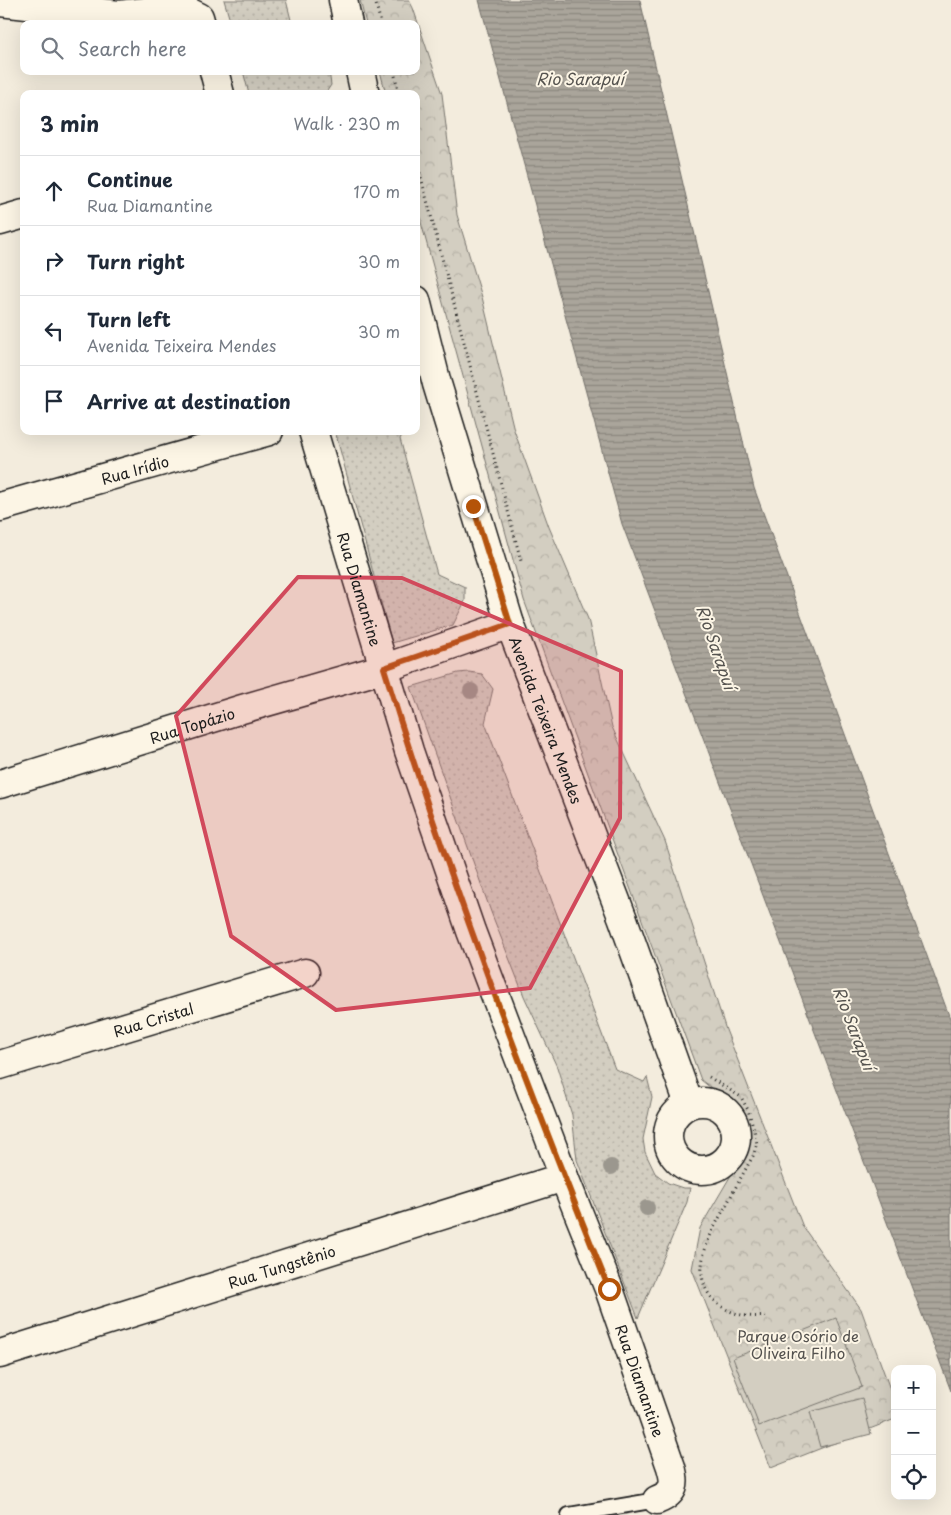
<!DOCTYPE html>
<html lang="en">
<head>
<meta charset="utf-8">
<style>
  :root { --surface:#fff; --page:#f6f6f7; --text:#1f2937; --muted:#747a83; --line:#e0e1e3 }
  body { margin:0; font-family:"Playpen Sans",sans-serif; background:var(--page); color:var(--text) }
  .controls { position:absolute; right:15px; bottom:15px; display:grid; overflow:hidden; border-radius:10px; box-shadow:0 5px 20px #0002 }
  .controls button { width:45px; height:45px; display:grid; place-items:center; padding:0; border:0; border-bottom:1px solid var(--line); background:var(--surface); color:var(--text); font:25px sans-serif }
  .stop { position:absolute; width:15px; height:15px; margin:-11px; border:4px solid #b45309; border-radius:50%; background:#fff }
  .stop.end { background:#b45309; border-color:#fff; box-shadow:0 1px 5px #0008 }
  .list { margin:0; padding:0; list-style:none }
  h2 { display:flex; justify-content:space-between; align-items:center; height:65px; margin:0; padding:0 20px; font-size:21px }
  h2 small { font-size:16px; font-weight:400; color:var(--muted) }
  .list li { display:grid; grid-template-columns:32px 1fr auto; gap:15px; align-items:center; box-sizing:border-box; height:70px; padding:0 20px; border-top:1px solid var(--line) }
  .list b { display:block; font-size:19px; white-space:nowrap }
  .list p { margin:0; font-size:16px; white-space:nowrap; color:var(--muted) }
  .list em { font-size:16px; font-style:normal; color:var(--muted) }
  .icon { flex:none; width:28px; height:28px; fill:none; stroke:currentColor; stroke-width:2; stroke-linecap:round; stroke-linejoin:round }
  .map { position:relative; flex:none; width:951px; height:1515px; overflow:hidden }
  .search { position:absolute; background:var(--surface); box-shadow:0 5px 20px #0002; left:20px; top:20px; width:400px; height:55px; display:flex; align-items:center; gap:12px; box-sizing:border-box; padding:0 18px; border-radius:10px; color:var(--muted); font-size:19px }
  .panel { position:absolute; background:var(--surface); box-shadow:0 5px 20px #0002; left:20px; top:90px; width:400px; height:345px; border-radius:10px }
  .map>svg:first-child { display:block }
  .grass { fill:url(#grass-dots); stroke:#78756e }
  .park { fill:url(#park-crowns); stroke:#78756e }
  .pitch { fill:#d3cec1; stroke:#78756e }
  .water { fill:url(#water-rules); stroke:#716e68 }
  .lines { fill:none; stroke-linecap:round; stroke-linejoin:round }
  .lane-casing { stroke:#1c1c1c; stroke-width:18 }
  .street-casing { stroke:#1c1c1c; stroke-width:31 }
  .path { stroke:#1c1c1c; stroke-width:3; stroke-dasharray:1 4; stroke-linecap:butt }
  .lane { stroke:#fcf5e5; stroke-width:14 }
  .street { stroke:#fcf5e5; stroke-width:28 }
  .tree { fill:#9b978e }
  .route { stroke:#b45309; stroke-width:6 }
  .marked { fill:#d1495b; fill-opacity:0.2; stroke:#d1495b; stroke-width:4; stroke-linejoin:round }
  .labels { text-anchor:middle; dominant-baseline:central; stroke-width:4; stroke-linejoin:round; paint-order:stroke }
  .street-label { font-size:15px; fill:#1c1c1c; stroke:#fcf5e5 }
  .park-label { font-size:15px; fill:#53514e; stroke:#fcf5e5 }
  .water-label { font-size:16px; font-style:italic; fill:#55534f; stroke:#fcf5e5 }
</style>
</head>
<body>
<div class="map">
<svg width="951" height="1515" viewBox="0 0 951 1515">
  <defs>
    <pattern id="grass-dots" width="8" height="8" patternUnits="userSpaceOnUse" patternTransform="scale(1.25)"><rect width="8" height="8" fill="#d3cec1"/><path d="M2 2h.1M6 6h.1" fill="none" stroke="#b5b0a5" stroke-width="1.8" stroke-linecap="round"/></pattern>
    <pattern id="park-crowns" width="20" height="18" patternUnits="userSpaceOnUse" patternTransform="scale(1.25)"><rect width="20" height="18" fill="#d3cec1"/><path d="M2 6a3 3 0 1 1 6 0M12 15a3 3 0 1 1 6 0" fill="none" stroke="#b5b0a5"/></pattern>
    <pattern id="water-rules" width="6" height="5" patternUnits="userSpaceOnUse" patternTransform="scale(1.25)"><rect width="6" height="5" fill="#aaa59b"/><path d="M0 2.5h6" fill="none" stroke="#8a867e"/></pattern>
  </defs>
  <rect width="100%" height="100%" fill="#f3ecdd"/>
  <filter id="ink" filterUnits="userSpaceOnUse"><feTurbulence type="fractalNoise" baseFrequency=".02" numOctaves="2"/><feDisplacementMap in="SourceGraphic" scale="10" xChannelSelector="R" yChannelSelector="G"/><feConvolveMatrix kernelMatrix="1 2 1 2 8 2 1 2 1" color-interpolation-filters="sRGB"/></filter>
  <g filter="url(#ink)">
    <!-- grass -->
    <path class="grass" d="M224 0H286L292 24H231Z
      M243 71H320L323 73 329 71 331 85 325 94H249Z
      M335 431H404L400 439 437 574 465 587V601L453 625 392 643Z
      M469 672 482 674 493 689 485 723 615 1069 644 1082 647 1077 652 1097 643 1139 645 1152 655 1173 668 1183 683 1188H690L687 1202 638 1318 577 1160 572 1115 557 1067 524 996 491 912 411 687 458 673Z"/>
    <!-- park -->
    <path class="park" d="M360 0H409L413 8 442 94 457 215 482 297 514 430 549 527 588 619 612 727 665 841 726 1030 803 1227 861 1309 895 1403V1419L771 1468 692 1269 700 1228 744 1153 747 1134 731 1104 701 1080 524 600 416 204V94H386L380 71H416V24H366Z"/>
    <!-- pitch -->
    <path class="pitch" d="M836 1318 862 1387 759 1426 733 1358Z
      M862 1398 871 1434 820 1447 810 1412Z"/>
    <!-- water -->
    <path class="water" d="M479 0H640L754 488 951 1021V1391L622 524Z"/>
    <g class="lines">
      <defs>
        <path id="lane" d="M569 1515 657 1500"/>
        <g id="street">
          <path d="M343 0 348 24"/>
          <path d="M0 2 119 15 181 8 199 17 201 24"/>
          <path d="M214 71 220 94"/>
          <path d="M360 71 365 94"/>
          <path d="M0 221 24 214"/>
          <path id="s1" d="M416 300 437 384 510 624 623 919 689 1104"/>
          <path id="s2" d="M313 431 409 751 471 931 564 1177 609 1289 671 1467C676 1484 675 1493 657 1500"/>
          <path id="s3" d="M0 507 269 431"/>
          <path id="s4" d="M0 784 242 709 385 668 510 624"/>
          <path id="s5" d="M0 1065 305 973"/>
          <circle cx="702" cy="1136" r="34"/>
          <path id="s6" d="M0 1354 564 1177"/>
        </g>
      </defs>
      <!-- lane casing -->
      <use href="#lane" class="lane-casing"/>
      <!-- street casing -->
      <use href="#street" class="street-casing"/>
      <!-- path -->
      <path class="path" d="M375 0 381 24
        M394 71 399 94
        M416 158 521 561
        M709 1077 741 1097 748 1110 754 1129 757 1144 753 1156C744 1172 735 1188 727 1204 711 1232 685 1275 717 1303 732 1315 748 1318 767 1316"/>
      <!-- lane -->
      <use href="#lane" class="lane"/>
      <!-- street -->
      <use href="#street" class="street"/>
    </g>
    <!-- trees -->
    <g class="tree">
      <circle cx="471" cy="691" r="8"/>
      <circle cx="611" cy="1167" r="8"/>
      <circle cx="647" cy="1208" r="8"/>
    </g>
  </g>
  <g class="lines" filter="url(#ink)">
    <!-- route -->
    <path class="route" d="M473 506 510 624 384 668C448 879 527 1085 609 1289"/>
  </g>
  <!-- marked area -->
  <path class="marked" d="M298 577 402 578 621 671 620 818 530 988 336 1010 231 936 176 716Z"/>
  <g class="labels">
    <!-- street labels -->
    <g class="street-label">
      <text stroke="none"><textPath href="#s3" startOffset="140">Rua Irídio</textPath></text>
      <text stroke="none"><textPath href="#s2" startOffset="165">Rua Diamantine</textPath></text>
      <text stroke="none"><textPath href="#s1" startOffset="440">Avenida Teixeira Mendes</textPath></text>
      <text stroke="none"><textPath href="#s4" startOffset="201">Rua Topázio</textPath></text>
      <text stroke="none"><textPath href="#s5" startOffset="160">Rua Cristal</textPath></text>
      <text stroke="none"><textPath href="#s6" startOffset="295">Rua Tungstênio</textPath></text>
      <text stroke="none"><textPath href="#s2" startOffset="1005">Rua Diamantine</textPath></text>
    </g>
    <!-- park labels -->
    <g class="park-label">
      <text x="798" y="1335">Parque Osório de<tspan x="798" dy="17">Oliveira Filho</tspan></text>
    </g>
    <!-- water labels -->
    <g class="water-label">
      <text x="580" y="78">Rio Sarapuí</text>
      <text transform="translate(717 647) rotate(71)">Rio Sarapuí</text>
      <text transform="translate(855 1028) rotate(69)">Rio Sarapuí</text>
    </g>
  </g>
</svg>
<div class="controls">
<button>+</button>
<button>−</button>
<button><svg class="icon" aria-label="locate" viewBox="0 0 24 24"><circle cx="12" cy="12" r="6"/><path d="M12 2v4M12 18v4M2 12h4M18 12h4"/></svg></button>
</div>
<div class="stop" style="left:609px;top:1289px"></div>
<div class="stop end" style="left:473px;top:506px"></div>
<div class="search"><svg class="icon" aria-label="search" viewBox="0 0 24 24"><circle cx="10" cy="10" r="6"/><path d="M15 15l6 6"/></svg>Search here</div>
<section class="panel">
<h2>3 min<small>Walk · 230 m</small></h2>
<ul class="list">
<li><svg class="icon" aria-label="ahead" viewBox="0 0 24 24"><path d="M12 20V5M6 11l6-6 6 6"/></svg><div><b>Continue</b><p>Rua Diamantine</p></div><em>170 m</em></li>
<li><svg class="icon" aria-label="right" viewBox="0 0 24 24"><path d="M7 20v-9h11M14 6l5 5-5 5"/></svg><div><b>Turn right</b></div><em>30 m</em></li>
<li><svg class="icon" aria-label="left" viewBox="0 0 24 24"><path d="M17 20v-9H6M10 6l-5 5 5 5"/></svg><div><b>Turn left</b><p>Avenida Teixeira Mendes</p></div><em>30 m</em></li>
<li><svg class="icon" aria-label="arrive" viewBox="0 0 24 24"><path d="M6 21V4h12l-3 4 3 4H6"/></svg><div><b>Arrive at destination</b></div></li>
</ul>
</section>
</div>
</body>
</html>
